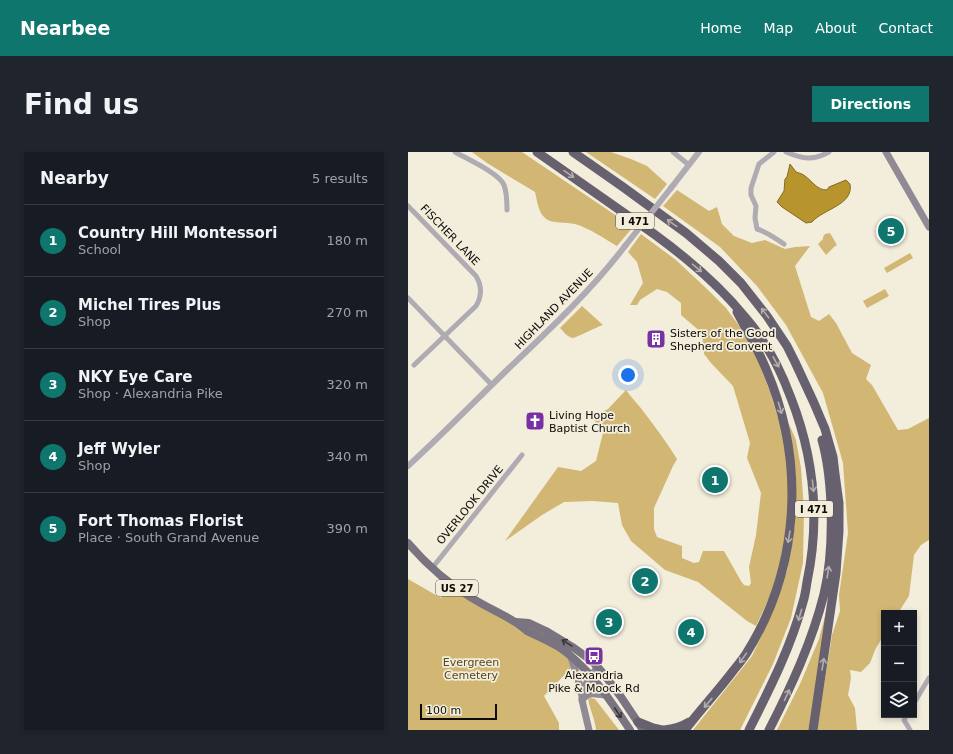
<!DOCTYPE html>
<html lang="en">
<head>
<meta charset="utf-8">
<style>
  :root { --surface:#171b24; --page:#20242c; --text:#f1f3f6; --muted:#9ea1a6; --line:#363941; --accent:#0f766e }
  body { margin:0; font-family:"DejaVu Sans",sans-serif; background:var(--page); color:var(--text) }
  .controls { position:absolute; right:12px; bottom:12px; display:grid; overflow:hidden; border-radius:0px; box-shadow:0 2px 6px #0003 }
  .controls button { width:36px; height:36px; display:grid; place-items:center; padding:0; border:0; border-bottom:1px solid var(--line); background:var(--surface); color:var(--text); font:20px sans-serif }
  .scale { position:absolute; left:12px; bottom:10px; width:77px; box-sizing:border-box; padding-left:4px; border:2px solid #0e0c06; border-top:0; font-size:11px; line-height:14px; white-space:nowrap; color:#0e0c06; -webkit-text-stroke:3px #f3eddc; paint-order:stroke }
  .you { position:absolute; left:220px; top:223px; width:14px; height:14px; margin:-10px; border:3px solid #fff; border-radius:50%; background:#1a73e8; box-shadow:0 0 0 6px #1a73e833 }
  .badge { display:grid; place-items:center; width:26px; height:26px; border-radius:50%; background:var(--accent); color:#fff; font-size:13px; font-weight:700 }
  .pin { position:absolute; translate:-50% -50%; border:2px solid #fff; box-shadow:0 1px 4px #0006 }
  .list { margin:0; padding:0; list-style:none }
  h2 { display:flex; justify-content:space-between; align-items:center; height:52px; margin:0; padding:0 16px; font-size:17px }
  h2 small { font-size:13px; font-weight:400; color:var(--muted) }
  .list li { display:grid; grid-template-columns:26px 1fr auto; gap:12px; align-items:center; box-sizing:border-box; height:72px; padding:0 16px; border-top:1px solid var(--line) }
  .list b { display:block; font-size:15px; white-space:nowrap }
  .list p { margin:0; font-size:13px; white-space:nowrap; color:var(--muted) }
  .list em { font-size:13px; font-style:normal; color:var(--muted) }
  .icon { flex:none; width:22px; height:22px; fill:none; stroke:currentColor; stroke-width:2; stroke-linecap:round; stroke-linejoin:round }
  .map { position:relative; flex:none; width:521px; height:578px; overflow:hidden; border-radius:0px }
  header { display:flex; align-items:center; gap:24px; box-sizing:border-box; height:56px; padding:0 20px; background:var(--accent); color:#fff }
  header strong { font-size:19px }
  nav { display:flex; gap:22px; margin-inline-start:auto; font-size:14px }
  .intro { display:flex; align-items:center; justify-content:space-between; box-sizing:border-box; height:96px; padding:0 24px }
  h1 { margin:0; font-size:28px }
  .button { padding:10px 18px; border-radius:0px; background:var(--accent); color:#fff; font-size:14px; font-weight:700 }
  main { display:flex; gap:24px; padding:0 24px }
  aside { flex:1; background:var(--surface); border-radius:0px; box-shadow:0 2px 6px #0003 }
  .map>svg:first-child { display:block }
  .green { fill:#d1b773 }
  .water { fill:#b7942c; stroke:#846b21 }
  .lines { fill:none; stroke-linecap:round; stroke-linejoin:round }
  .minor { stroke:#aeabb2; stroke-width:5 }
  .tertiary { stroke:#aeabb2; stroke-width:6 }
  .secondary { stroke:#908a95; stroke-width:7 }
  .primary { stroke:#7a7380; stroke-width:8 }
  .motorway { stroke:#67606e; stroke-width:9 }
  .tertiary-bridge { stroke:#aeabb2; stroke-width:6 }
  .oneway { stroke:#b4aeaa }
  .oneway2 { stroke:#393537 }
  .labels { text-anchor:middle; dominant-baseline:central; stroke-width:3.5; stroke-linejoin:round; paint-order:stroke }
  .shield { fill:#f3eddc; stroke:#535046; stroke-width:1 }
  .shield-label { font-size:10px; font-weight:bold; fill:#0e0c06 }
  .street-label { font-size:11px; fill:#0e0c06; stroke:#f3eddc }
  .poi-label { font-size:11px; fill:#0e0c06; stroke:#f3eddc; text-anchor:start }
  .park-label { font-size:11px; fill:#57481f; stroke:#f3eddc }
</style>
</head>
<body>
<header>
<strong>Nearbee</strong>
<nav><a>Home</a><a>Map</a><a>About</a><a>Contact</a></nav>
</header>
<div class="intro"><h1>Find us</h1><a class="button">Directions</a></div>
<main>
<aside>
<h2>Nearby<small>5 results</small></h2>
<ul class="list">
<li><span class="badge">1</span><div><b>Country Hill Montessori</b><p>School</p></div><em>180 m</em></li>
<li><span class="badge">2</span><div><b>Michel Tires Plus</b><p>Shop</p></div><em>270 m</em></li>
<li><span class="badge">3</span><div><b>NKY Eye Care</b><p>Shop · Alexandria Pike</p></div><em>320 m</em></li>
<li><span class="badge">4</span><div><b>Jeff Wyler</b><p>Shop</p></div><em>340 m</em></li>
<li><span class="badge">5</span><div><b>Fort Thomas Florist</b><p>Place · South Grand Avenue</p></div><em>390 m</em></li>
</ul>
</aside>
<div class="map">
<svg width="521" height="578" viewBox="0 0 521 578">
  <rect width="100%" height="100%" fill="#f3eddc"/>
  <!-- green -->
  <path class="green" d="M64 0H114L225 75 209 94C197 87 181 76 167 72 159 70 143 72 137 66 130 60 129 48 127 40L79 11Z
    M178 0H203L223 7 239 14 259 32 247 47Z
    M269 38 301 59 309 55 314 72 326 84 344 91 357 88 377 97 387 95 402 94 387 114 403 165 411 169 421 162 428 171 444 201 463 213 458 227 464 233 490 278 500 277 521 266V388L513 393 506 403 501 444 490 461H476V483L468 496 462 511 453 520 442 518 443 526 440 543 447 556 449 578H409L424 483 432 459 431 443 440 381 435 311 415 241 378 173 349 134 312 95 255 54Z
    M422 81 429 93 426 95 418 103 410 92 415 87V85L417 82Z
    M233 82 268 108 300 138 318 156 332 175 351 211 362 240 375 282 381 335 379 375 371 416 362 444 348 474 339 469 290 430 257 418 223 389 214 373 210 351 185 349 156 350 134 363 97 389 150 315 173 319 188 309 195 281 184 265 200 257 218 238C222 244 227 249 232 255 245 272 258 289 269 307L265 314 246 356V377L249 385 274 394V406L286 411 291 410 295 399H316L333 429 336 433 341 434 343 431 341 415 348 383 353 341 339 306 342 291 325 234 303 211 296 202 294 181 273 163V151L259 140 249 137 232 148 229 153H222L235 131 229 110 220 100Z
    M502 101 505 106 479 121 476 116Z
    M477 137 481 144 459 156 455 149Z
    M174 154 195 173C191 174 167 186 165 186 159 185 156 180 152 176Z
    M381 272 388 288 393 316 396 358 395 411 383 466 365 512 332 578H285L344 504 360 470 379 419 387 373 388 324Z
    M0 427 7 431 33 446 42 431 163 505 165 514 136 544 151 571V578H0Z
    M422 445 402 578H369L392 532 411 487Z
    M183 546 187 547 211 578H188C187 567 182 558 180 547Z"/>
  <!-- water -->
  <path class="water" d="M382 12 388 20C391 21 395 22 397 24 405 30 409 38 419 38L421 35 438 28 442 32C446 53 415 57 404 70L398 71 374 55 369 50 376 39 377 27 379 25Z"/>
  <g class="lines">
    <!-- minor -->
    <path class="minor" d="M47 0C59 7 91 21 96 33 99 41 99 50 99 58
      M265 0 281 13
      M366 0 351 12 343 36V43L348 54 347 66 349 77C359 80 367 86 376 92
      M378 0C395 7 404 9 421 0
      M0 54 68 124C74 134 74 144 68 154L6 213
      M0 146 84 233
      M25 415 114 303
      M506 551 521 526
      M499 563 496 568 502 578"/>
    <!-- tertiary -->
    <path class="tertiary" d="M263 36 291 0
      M0 314C34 283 66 250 99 218 140 179 182 140 217 94"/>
    <!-- secondary -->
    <path class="secondary" d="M478 0 521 75
      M163 505C165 512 167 517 169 524 171 529 172 535 173 541
      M174 548C181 538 188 543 198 543
      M181 578 174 548V542L175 536 183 525 189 515"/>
    <!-- primary -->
    <path class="primary" d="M0 391C18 412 41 432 64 446 78 455 93 461 107 470 111 472 115 476 119 479 130 484 141 489 151 495 182 516 202 548 222 578
      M108 470 121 471 138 479 166 496 184 509 195 521 213 545 235 578"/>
    <!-- motorway -->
    <path class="motorway" d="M129 0 246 82C279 106 311 133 337 165 358 189 372 216 383 246 406 305 412 368 399 430 398 437 397 444 395 450 383 495 362 536 341 578
      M165 0 215 35 278 81 311 109 333 131 359 164 379 194 387 210 406 251 417 277 425 305 427 322 431 351V379L428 421 405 578
      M230 570 245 576 254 578
      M256 578C266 577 273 575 281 570
      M277 578C292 558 310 539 325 519 329 514 334 508 338 502 392 416 398 310 358 217 350 197 339 179 329 160
      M361 578C383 535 404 490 416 442 423 413 424 382 423 352 422 330 420 309 414 288"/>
    <!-- tertiary-bridge -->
    <path class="tertiary-bridge" d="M217 94 263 36"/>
  </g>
  <!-- one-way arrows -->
  <defs><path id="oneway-shaft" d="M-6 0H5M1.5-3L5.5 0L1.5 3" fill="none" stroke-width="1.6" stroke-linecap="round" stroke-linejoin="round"/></defs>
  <g class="oneway">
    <use href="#oneway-shaft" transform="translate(161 22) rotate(35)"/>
    <use href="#oneway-shaft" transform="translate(264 71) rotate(-144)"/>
    <use href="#oneway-shaft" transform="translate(289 116) rotate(40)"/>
    <use href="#oneway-shaft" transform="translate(357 161) rotate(-127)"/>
    <use href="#oneway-shaft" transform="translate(368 210) rotate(61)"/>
    <use href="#oneway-shaft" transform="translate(372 256) rotate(74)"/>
    <use href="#oneway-shaft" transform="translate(405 334) rotate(84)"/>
    <use href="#oneway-shaft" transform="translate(381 385) rotate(99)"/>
    <use href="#oneway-shaft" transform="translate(420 420) rotate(-81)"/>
    <use href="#oneway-shaft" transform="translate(392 463) rotate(106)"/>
    <use href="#oneway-shaft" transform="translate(335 506) rotate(125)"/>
    <use href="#oneway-shaft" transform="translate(415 512) rotate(-81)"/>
    <use href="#oneway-shaft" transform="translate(379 543) rotate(-65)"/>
    <use href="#oneway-shaft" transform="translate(300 551) rotate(130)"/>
  </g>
  <g class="oneway2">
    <use href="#oneway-shaft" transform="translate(159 491) rotate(-148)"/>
    <use href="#oneway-shaft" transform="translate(210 561) rotate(56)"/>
  </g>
  <!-- icons -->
  <defs>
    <symbol id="building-square" viewBox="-11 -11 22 22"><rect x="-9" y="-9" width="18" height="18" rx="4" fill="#7831a4" stroke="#f3eddc"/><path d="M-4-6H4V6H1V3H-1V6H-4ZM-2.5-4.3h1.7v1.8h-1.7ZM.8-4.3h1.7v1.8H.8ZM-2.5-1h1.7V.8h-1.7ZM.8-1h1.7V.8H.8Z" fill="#fff"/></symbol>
    <symbol id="church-square" viewBox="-11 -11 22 22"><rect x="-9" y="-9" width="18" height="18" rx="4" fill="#7831a4" stroke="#f3eddc"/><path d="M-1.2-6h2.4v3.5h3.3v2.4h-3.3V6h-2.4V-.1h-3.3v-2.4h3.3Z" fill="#fff"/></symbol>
    <symbol id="bus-square" viewBox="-11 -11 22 22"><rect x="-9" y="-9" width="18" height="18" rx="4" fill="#7831a4" stroke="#f3eddc"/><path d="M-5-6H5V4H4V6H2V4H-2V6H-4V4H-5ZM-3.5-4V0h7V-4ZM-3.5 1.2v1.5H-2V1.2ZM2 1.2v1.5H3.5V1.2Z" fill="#fff"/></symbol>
  </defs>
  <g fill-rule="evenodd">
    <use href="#building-square" x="237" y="176" width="22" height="22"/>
    <use href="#church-square" x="116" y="258" width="22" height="22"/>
    <use href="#bus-square" x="175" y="493" width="22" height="22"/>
  </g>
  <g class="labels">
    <!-- shield labels -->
    <g class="shield">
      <rect x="208" y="61" width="38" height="16" rx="3"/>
      <rect x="387" y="349" width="38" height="16" rx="3"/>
      <rect x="28" y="428" width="42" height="16" rx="3"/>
    </g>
    <g class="shield-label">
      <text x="227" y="69">I 471</text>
      <text x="406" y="357">I 471</text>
      <text x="49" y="436">US 27</text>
    </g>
    <!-- street labels -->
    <g class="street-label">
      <text transform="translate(42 83) rotate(46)">FISCHER LANE</text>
      <text transform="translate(146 157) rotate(-46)">HIGHLAND AVENUE</text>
      <text transform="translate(62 353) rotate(-51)">OVERLOOK DRIVE</text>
    </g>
    <!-- poi labels -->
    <g class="poi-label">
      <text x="262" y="181">Sisters of the Good<tspan x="262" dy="13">Shepherd Convent</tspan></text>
      <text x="141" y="263">Living Hope<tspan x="141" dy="13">Baptist Church</tspan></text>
      <text x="186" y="523" text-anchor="middle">Alexandria<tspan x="186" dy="13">Pike &amp; Moock Rd</tspan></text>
    </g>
    <!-- park labels -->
    <g class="park-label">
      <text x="63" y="510">Evergreen<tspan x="63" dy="13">Cemetery</tspan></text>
    </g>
  </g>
</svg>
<div class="controls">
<button>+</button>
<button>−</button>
<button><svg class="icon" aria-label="layers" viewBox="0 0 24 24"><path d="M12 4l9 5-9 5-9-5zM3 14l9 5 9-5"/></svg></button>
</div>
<div class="scale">100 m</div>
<div class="you"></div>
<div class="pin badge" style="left:307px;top:328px">1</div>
<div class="pin badge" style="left:237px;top:429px">2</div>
<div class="pin badge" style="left:201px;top:470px">3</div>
<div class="pin badge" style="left:283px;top:480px">4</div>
<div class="pin badge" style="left:483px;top:79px">5</div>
</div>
</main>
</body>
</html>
